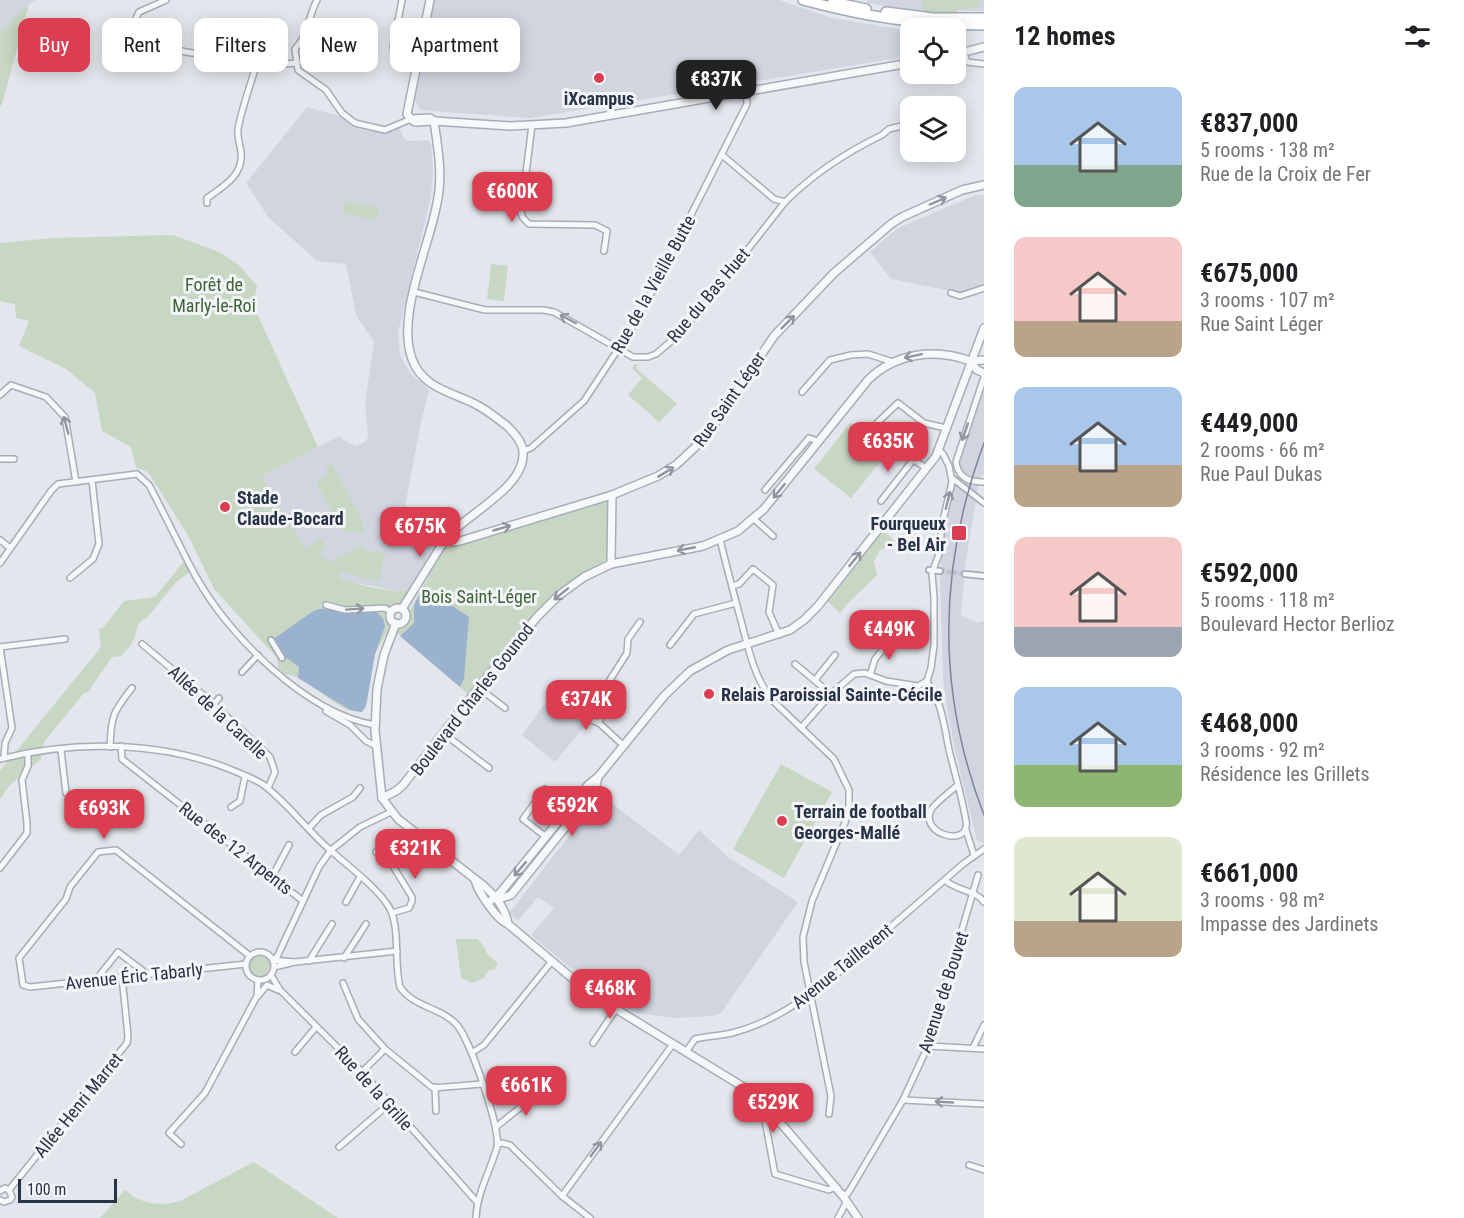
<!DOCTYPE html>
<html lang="en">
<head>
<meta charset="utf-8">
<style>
  :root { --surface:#fff; --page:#f6f6f6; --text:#202124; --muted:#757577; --accent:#db3e50 }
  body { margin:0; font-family:"Roboto Condensed",sans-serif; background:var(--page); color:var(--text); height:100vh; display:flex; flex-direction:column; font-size:22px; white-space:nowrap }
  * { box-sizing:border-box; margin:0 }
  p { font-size:20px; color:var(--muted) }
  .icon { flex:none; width:33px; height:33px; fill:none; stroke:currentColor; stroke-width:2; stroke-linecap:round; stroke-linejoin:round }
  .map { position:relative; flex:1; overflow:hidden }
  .drawer { display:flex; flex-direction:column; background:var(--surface); width:480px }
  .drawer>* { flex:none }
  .banner { position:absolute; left:18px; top:18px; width:570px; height:54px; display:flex; gap:12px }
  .fabs { position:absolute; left:900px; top:18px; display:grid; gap:12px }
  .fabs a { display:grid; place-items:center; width:66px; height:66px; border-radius:12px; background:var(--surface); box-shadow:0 3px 15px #0003; font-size:30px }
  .scale { position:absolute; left:18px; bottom:15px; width:99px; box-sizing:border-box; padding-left:6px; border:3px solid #293347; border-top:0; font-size:16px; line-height:21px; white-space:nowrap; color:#293347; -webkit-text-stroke:4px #f3f5f9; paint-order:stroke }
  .price { position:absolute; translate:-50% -51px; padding:0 14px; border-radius:12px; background:var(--accent); color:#fff; font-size:20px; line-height:39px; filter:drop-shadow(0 2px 3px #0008) }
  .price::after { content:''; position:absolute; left:50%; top:36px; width:18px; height:14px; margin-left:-9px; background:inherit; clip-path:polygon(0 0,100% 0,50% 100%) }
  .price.selected { background:#222; color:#fff }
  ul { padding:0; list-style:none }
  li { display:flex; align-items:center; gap:18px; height:150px; padding:0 30px }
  li span { display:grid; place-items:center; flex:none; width:168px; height:120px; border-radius:12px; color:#555 }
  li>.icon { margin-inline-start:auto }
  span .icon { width:72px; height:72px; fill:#fffc; stroke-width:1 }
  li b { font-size:26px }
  h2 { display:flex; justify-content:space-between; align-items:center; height:72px; padding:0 30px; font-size:26px }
  .tag { padding:0 21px; border-radius:12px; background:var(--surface); box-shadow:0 3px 15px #0003; font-size:21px; line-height:54px }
  .tag.selected { background:var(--accent); color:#fff }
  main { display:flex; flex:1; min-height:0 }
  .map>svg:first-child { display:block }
  .built { fill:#d1d5df }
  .green { fill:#c8d7c3 }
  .water { fill:#9bb2cf }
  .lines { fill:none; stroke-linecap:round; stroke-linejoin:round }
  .pedestrian-tunnel { stroke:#bec2cb; stroke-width:4.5; stroke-dasharray:4.5 2; stroke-linecap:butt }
  .pedestrian-casing { stroke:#a7adb7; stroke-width:8 }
  .minor-casing { stroke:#a7adb7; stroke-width:8 }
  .tertiary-casing { stroke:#a7adb7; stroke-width:10 }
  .primary-casing { stroke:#a1aab9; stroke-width:12 }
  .pedestrian { stroke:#f6f8fa; stroke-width:4.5 }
  .minor { stroke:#f6f8fa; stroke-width:5 }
  .tertiary { stroke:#f6f8fa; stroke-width:7 }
  .primary { stroke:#fff; stroke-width:9 }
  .tram { stroke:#7b8598; stroke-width:1.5 }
  .oneway { stroke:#9096a0 }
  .poi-dot { fill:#db3e50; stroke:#f3f5f9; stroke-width:2 }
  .labels { text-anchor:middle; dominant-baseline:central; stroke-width:6; stroke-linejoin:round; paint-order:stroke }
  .poi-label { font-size:18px; font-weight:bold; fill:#293347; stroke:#f3f5f9; text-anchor:start }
  .park-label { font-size:18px; fill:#3c6435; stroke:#f3f5f9 }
  .street-label { font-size:18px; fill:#293347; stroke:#f3f5f9 }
</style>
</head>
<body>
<main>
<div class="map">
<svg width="984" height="1218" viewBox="0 0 984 1218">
  <rect width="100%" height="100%" fill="#e3e6ec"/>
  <g class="built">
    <path d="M0,0H36L29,4L0,32Z"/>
    <path d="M435,0H779L832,18L910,31V56L530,118L420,110L415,100Z"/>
    <path d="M867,0H984V11L909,10L867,3Z"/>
    <path d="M307,107L339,116L353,127L371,131L383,132L399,127L404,138L408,141L428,140L431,144L433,169L431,197L398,332L400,355L410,373L429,390L421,422L400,533L432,546L429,560L410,589L402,592L352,582L326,573L308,554L262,476L339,436L348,443L356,446L366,441L368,436L365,403L374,342L356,315L346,264L317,261L268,217L246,183Z"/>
    <path d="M976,195H984V284L961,293L891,279L870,252L898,228Z"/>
    <path d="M984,388V474L980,477L965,566L961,615L977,623L984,621V845L983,842L977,841L955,750L948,714L943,680L940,576L945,524L961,459Z"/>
    <path d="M551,695L587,723L555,762L522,735Z"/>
    <path d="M601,795L679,855L699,830L728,857L798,902L721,1013L712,1016L673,1018L637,1013L602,994L531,935L554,908L538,897L518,921L509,913Z"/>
  </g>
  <g class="green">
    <path d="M922,0H979L980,8L957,9V15L923,14Z"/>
    <path d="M29,4L2,104L0,107V32Z"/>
    <path d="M345,201L379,208L376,220L342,213Z"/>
    <path d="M173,235L219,252L239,265L257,286L253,305L318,447L262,476L305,548L321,539L325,546L321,551V556L329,562L362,546L364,550L385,553L379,582L340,571L338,577C355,584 393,595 410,589L375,654L367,702L362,712C334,713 311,676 285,674L278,668L277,658L214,589L189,537L148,472L136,468L131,447L102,431L95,393L66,369L19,346L29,321L16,318L15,304L0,301V243L53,238Z"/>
    <path d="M491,264L508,266L504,301L487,299Z"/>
    <path d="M635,364L638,365L636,368L677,404L659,422L628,395L642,378L632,368Z"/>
    <path d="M850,423L888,452L851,498L814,469Z"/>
    <path d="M332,464L360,516L365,533L342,531L316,482L329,475L325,467Z"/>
    <path d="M609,499L607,560L581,574L562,588L515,635L468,694L397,633L447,544H463Z"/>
    <path d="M883,531L907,551L892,545L880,550L874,561L877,575L847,604L840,613L827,601Z"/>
    <path d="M185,560L190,572L176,582L147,618C133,625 139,631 133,641C131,646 125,651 121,656L112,657L88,692L84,693L44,742L41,759L10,785L0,799V771L101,647L99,629L103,628L124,601L155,597Z"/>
    <path d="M781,764L832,792L784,878L733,849Z"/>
    <path d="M456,939H478L485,948L487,954L498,963L494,970H489L484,978L473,983L461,978Z"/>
    <circle cx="259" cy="965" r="11"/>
    <path d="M254,1162L338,1218H100L125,1190C141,1204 159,1207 180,1201Z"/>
  </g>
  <g class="water">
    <path d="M423,587L469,617L464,679L460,687L400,636L414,623V605Z"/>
    <path d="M319,609H329L343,613L375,611L383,618L385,626L375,654L366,706L362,712L350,710L298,678L299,667L284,656L272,640L312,612Z"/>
  </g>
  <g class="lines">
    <path class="pedestrian-tunnel" d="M940,571L965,574"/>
    <defs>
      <g id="pedestrian">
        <path d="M952,478L984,503"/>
        <path d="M929,570L940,571"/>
        <path d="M965,574L984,576"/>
        <path d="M271,640L282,658"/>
        <path d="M242,672L258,655"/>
        <path d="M214,704L219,698"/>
      </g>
      <g id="minor">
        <path d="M166,0L139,12L130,31L146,43L186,52L272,65L297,63"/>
        <path d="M317,0C308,17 308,36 295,49L298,70L326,90L342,113L355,123L385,130L411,119"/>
        <path d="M393,47L402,0"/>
        <path d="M964,53L967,62L984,64"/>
        <path d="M532,125L521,213L523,218L529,224L595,225L607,231L604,251"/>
        <path d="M722,155L774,199L785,202C814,173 845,153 882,135L889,129L906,125"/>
        <path d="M207,203V198C223,187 244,175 241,152C240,144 237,138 238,129C242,107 251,84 257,62"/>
        <path d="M414,292L485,310H543L554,312L633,357H648L656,354L676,337L700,310L785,202"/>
        <path d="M951,293L960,296L984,288"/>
        <path d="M984,377L956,462C958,478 969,482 984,482"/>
        <path d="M802,392L830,360L851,355L868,354L893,362"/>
        <path d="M0,395L11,385L46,397L65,417L76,482"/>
        <path d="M523,451L531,448L584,401L632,328L656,284L747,104L746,93"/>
        <path d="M0,459H14"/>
        <path d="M926,468C914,460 877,437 877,423L898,403L924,423L946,428"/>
        <path d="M765,490L809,438L818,441"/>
        <path d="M881,501L913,460"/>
        <path d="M754,519L773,536"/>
        <path d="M720,539C726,565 733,591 740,617C748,646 753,676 772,700L834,759L849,790V805L846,820L812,901L803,937L804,962L831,1096L829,1114"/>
        <path d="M0,540L10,548"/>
        <path d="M0,563L51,491L58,484L137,474L149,485C165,515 179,545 195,575C228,635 305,713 375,725"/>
        <path d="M70,578L93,559L99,544L92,480"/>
        <path d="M732,586L739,584L753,569L773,585L769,612L779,635"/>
        <path d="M326,605L345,610L385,608L391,612"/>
        <path d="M875,625L891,640"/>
        <path d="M142,644L208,699L270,757L275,772L268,788"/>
        <path d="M670,645L694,614L736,603"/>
        <path d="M0,647L12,728L5,743L4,758"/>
        <path d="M0,647L65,639"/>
        <path d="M795,664L831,694"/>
        <path d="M870,675L875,659L904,624"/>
        <path d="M815,680L835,655"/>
        <path d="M927,681C930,689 936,697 939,705C944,719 946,735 949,750C955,774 962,797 966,821C971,848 919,835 931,810C935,803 951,791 958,785"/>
        <path d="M927,681L931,668L934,645V598L932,573L939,554L942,525L952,482L949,466L943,454L938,449"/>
        <path d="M479,688L505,708"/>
        <path d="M563,700L588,719L599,723L623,745"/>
        <path d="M326,711L350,725L366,741L376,746"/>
        <path d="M599,723L603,710L608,683L627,653L628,639L640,622"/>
        <path d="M801,728L831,694L854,674L865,673L886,681L918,686L927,681"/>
        <path d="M443,733L489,768"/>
        <path d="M121,746L122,759L303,901"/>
        <path d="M110,747C111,716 113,712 132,688"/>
        <path d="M61,750L66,793"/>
        <path d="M0,759C75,740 161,741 232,770C243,775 256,779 265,786C289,805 307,830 330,850C346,864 383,892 391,911C400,933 394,964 400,987C414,1008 441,1007 457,1025C470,1040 501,1129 497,1147C490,1172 477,1192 476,1218"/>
        <path d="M545,789L523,819L546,837"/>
        <path d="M231,807L240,801L245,776"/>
        <path d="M309,828L321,815L353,797L360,788"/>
        <path d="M966,830L974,855"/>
        <path d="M376,852L383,850L412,897V901L409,908L392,913"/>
        <path d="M0,868L27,833V823L22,780L28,766V754"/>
        <path d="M272,877L289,845"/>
        <path d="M945,880C956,891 976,890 984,902"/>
        <path d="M346,902L360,877"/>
        <circle cx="260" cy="966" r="14"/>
        <path d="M344,958L366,924"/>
        <path d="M309,961L332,924"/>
        <path d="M295,962L273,960L277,957L319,867L331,850L360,827L391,812"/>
        <path d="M246,964L30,987L23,985L19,958L66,899L70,887L98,852L116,850L250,956"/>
        <path d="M274,967L295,962L397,951"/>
        <path d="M271,975L280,990L362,1072L477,1202"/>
        <path d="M95,981L118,952L147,974"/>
        <path d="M343,983L358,1019L385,1049L433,1088L482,1084"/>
        <path d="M258,996L267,985L278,990"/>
        <path d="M593,1043L616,1009"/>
        <path d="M928,1046L984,1049"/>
        <path d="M973,1048L984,1025"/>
        <path d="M295,1052L316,1027"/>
        <path d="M473,1052L484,1045L552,961"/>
        <path d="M686,1052L695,1039C707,1036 720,1036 732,1033C768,1024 797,1004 826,983L963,864L984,849"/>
        <path d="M362,1072L385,1049"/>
        <path d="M435,1087L436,1111"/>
        <path d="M903,1100L984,1104"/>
        <path d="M762,1105L775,1174L829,1190L835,1187"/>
        <path d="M496,1127L542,1090"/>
        <path d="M181,1144L169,1133L205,1093L257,996L258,980"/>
        <path d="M498,1144L502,1143L510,1145L562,1196L590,1218"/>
        <path d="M339,1147L389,1104"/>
        <path d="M969,1165L984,1170"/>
        <path d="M9,1190L127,1043L128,1036L122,977"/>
        <path d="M0,1191L5,1188L9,1190"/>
        <path d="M562,1196L673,1044"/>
        <path d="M843,1196L848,1193L857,1178L903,1100L928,1046L978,875"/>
        <path d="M0,1200L4,1202L10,1200L12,1197L9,1190"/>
        <path d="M838,1218L847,1201"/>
      </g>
      <g id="tertiary">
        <path d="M956,54L984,47"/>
        <path d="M411,119L415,122L434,121L510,126L566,123L910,63"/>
        <path d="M411,119L407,114L430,0"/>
        <path d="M411,119L430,118L434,121"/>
        <path d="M970,361L977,370L984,373"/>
        <path d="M970,361L984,360"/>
        <path d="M446,538L453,542L460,541L612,495L658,476L676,465L706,437L774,336L834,273L891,224L902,217L962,190L984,185"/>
        <path d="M611,564L612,495"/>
        <circle cx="398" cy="616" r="8"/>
        <path d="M402,609L446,538C467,514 525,487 523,453C523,442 514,433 507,426C497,418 488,411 477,405C453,392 423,389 412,359C396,315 429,248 437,203C443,176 438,148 434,121"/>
        <path d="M396,623L384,655L377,689L375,731L382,798L398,819L484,886C496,897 505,907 508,924"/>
        <path d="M382,798L396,791L403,785L483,682L537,617L558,596L584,577L611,564L703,546L738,531L764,509L868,380C895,353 935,348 970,361"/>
        <path d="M475,880C478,892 497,920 508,924L573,979L616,1009L745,1088L785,1128L843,1196L858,1218"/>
        <path d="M495,896L502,898L511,895L595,790L598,777"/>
        <path d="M489,902L500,893L588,785L598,777L664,696L690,671L728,650L790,630L804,620L818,606L936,456L984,328"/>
      </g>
      <g id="primary">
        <path d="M803,0C866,17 918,25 984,25"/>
        <path d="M833,2L866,9"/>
        <path d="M886,12L933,18H984"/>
      </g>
    </defs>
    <use href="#pedestrian" class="pedestrian-casing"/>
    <use href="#minor" class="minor-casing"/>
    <use href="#tertiary" class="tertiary-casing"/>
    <use href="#primary" class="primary-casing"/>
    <use href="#pedestrian" class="pedestrian"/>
    <use href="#minor" class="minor"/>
    <use href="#tertiary" class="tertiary"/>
    <use href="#primary" class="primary"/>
    <path class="tram" d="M984,443C938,567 936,691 984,815"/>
  </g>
  <defs><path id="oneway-shaft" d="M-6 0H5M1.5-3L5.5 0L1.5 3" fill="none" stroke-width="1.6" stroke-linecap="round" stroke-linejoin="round" transform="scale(1.5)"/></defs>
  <g class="oneway">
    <use href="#oneway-shaft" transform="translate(938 201) rotate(-23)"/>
    <use href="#oneway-shaft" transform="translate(568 319) rotate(-152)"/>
    <use href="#oneway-shaft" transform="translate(788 322) rotate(-45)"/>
    <use href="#oneway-shaft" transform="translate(913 356) rotate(168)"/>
    <use href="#oneway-shaft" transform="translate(66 425) rotate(-105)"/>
    <use href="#oneway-shaft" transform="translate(965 432) rotate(109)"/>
    <use href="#oneway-shaft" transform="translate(666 472) rotate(-31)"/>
    <use href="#oneway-shaft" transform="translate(779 491) rotate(129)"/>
    <use href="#oneway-shaft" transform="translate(948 500) rotate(-76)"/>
    <use href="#oneway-shaft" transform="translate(502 528) rotate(-16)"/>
    <use href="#oneway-shaft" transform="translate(686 549) rotate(169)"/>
    <use href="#oneway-shaft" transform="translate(855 559) rotate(-51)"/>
    <use href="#oneway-shaft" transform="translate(561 594) rotate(141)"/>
    <use href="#oneway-shaft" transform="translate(355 609) rotate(-4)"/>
    <use href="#oneway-shaft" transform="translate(520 869) rotate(130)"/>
    <use href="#oneway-shaft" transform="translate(944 1102) rotate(-177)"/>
    <use href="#oneway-shaft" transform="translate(596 1149) rotate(-54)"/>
  </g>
  <g class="poi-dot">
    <circle cx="599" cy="78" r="6"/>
    <circle cx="225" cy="507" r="6"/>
    <rect x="951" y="525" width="16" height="16" rx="3"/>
    <circle cx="709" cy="694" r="6"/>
    <circle cx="782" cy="821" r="6"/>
  </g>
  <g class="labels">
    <g class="poi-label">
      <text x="599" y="98" text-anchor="middle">iXcampus</text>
      <text x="237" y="497">Stade<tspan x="237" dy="21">Claude-Bocard</tspan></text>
      <text x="946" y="523" text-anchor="end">Fourqueux<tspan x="946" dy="21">- Bel Air</tspan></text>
      <text x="721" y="694">Relais Paroissial Sainte-Cécile</text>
      <text x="794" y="811">Terrain de football<tspan x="794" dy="21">Georges-Mallé</tspan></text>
    </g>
    <g class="park-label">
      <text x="214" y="284">Forêt de<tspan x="214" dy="21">Marly-le-Roi</tspan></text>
      <text x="479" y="596">Bois Saint-Léger</text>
    </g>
    <g class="street-label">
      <text transform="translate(653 284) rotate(-61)">Rue de la Vieille Butte</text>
      <text transform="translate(708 295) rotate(-50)">Rue du Bas Huet</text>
      <text transform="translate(729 399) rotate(-55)">Rue Saint Léger</text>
      <text transform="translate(472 699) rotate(-52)">Boulevard Charles Gounod</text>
      <text transform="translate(218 712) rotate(43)">Allée de la Carelle</text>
      <text transform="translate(236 848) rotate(38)">Rue des 12 Arpents</text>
      <text transform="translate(842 966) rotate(-39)">Avenue Taillevent</text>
      <text transform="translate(134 976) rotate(-6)">Avenue Éric Tabarly</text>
      <text transform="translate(943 992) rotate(-72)">Avenue de Bouvet</text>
      <text transform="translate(374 1088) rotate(48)">Rue de la Grille</text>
      <text transform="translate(78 1105) rotate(-51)">Allée Henri Marret</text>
    </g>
  </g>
</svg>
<div class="fabs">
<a><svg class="icon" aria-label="locate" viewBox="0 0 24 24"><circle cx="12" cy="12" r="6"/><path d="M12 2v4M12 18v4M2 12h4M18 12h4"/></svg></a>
<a><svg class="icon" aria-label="layers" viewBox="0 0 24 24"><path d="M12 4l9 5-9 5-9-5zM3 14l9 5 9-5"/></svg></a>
</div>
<div class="scale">100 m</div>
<b class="price selected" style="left:716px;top:111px">€837K</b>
<b class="price" style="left:512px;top:223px">€600K</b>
<b class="price" style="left:888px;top:473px">€635K</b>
<b class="price" style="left:420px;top:558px">€675K</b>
<b class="price" style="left:889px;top:661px">€449K</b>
<b class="price" style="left:586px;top:731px">€374K</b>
<b class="price" style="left:572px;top:837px">€592K</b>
<b class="price" style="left:104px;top:840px">€693K</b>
<b class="price" style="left:415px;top:880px">€321K</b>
<b class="price" style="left:610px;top:1020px">€468K</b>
<b class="price" style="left:526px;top:1117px">€661K</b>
<b class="price" style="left:773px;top:1134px">€529K</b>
<div class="banner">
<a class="tag selected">Buy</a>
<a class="tag">Rent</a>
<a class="tag">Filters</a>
<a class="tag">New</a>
<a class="tag">Apartment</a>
</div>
</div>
<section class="drawer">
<h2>12 homes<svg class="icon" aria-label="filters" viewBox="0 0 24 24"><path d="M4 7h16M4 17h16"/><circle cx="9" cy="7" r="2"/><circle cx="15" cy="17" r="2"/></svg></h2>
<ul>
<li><span style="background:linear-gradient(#a9c7e8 65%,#7fa58c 0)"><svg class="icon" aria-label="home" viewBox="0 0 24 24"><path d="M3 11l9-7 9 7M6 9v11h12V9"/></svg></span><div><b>€837,000</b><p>5 rooms · 138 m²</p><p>Rue de la Croix de Fer</p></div></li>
<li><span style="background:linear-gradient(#f6c9c9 70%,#b9a48a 0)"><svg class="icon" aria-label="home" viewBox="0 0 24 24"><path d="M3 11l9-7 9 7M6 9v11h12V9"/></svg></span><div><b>€675,000</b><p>3 rooms · 107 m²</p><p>Rue Saint Léger</p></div></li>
<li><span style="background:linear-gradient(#a9c7e8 65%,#b9a48a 0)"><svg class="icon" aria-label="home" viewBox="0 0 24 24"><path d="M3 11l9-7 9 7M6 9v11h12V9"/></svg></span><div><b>€449,000</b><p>2 rooms · 66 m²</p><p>Rue Paul Dukas</p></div></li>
<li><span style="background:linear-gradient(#f6c9c9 75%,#9aa5b1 0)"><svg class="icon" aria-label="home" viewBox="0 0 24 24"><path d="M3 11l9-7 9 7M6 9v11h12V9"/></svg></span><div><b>€592,000</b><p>5 rooms · 118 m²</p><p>Boulevard Hector Berlioz</p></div></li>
<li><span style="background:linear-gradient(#a9c7e8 65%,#8fb573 0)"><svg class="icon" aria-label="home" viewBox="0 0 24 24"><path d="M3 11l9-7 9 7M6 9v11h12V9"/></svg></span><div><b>€468,000</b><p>3 rooms · 92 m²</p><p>Résidence les Grillets</p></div></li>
<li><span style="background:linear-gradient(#dfe7d0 70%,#b9a48a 0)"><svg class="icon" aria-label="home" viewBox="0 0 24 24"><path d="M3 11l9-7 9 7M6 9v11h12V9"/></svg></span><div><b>€661,000</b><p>3 rooms · 98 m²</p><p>Impasse des Jardinets</p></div></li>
</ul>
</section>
</main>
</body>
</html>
